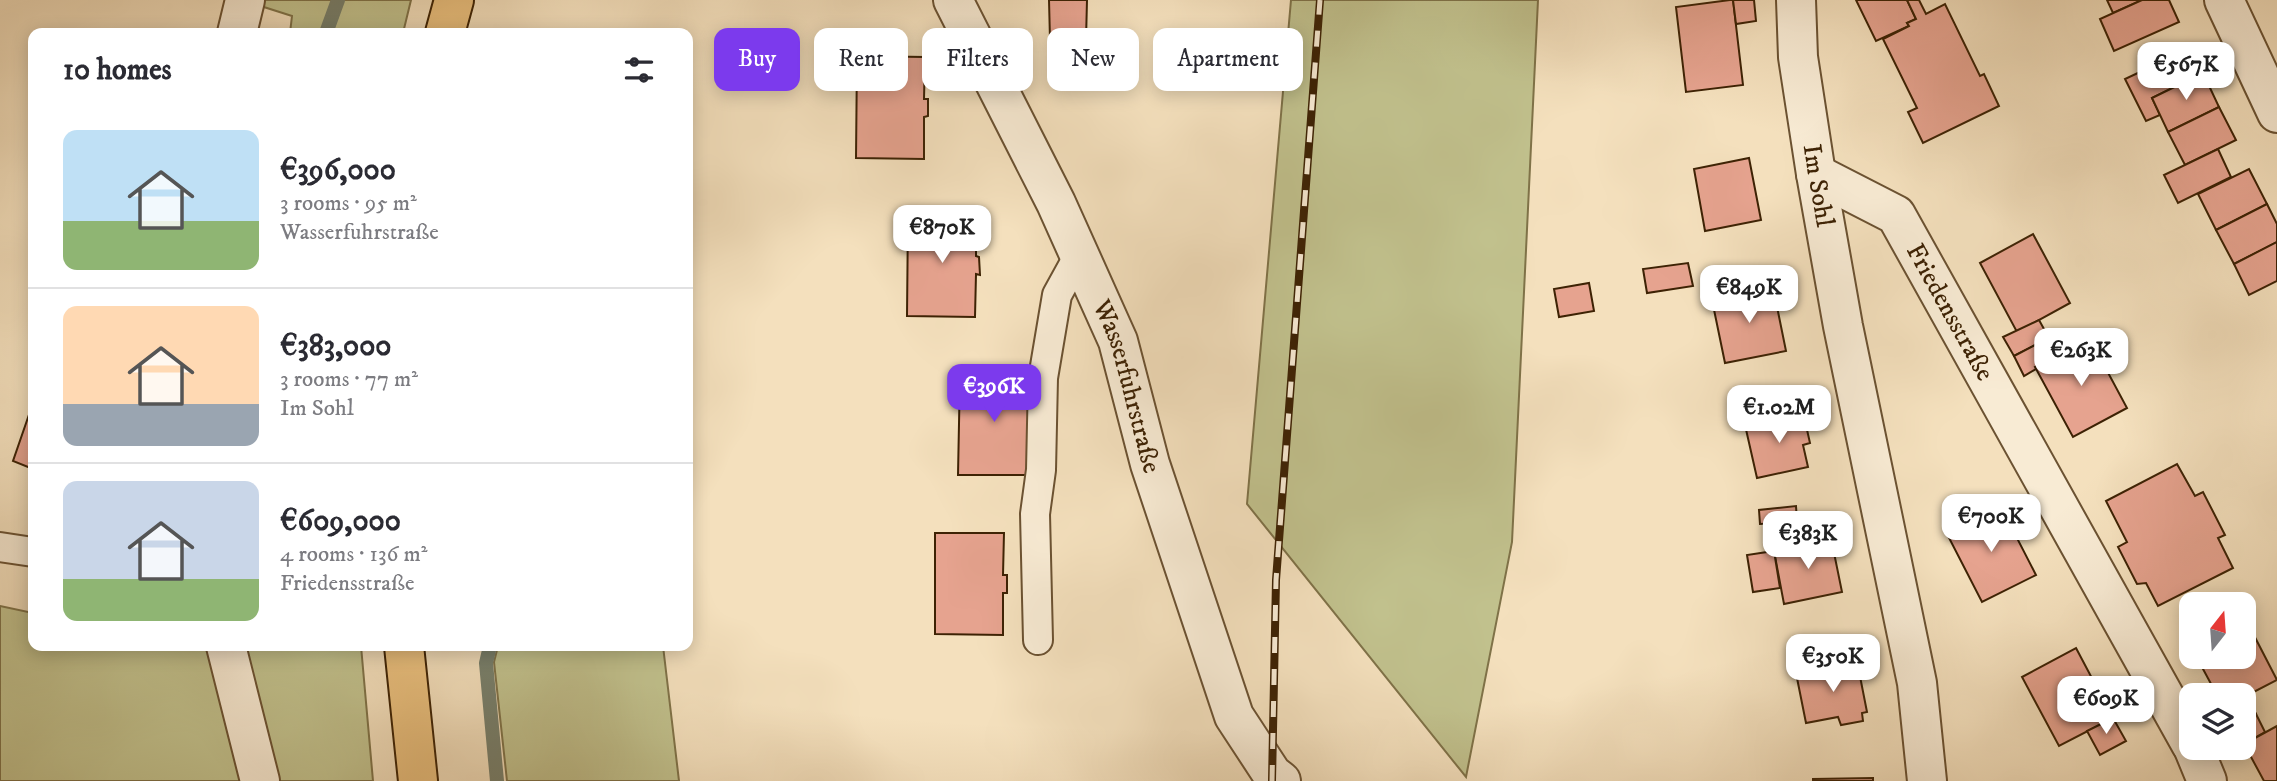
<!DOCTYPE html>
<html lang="en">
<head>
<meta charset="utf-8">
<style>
  :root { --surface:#fff; --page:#f7f7f7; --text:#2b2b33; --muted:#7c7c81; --line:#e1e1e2; --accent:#7c3aed }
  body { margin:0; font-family:"IM FELL DW Pica",serif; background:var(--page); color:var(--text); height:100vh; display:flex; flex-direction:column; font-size:26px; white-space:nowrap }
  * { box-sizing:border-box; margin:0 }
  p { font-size:23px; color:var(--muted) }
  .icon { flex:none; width:38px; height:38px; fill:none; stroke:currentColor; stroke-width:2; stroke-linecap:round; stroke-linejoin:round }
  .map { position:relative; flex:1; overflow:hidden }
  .drawer { position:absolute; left:28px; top:28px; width:665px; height:623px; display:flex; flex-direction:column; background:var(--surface); border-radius:14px; box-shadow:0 4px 18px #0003 }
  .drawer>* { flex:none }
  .guide { position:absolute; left:714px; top:28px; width:665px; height:63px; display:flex; gap:14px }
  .needle { width:46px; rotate:17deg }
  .fabs { position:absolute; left:2179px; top:592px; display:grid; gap:14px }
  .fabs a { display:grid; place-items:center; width:77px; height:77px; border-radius:14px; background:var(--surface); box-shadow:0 4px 18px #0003; font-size:35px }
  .price { position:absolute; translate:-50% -60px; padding:0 16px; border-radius:14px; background:#fff; color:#222; font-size:23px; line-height:46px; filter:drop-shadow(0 2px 4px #0008) }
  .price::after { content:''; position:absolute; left:50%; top:42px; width:21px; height:16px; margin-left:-10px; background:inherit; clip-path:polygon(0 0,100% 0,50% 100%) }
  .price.active { background:var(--accent); color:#fff }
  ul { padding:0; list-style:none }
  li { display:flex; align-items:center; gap:21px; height:175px; padding:0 35px }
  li+li { border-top:2px solid var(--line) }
  li span { display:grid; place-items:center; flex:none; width:196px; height:140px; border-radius:14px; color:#555 }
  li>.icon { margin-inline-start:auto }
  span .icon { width:84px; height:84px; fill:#fffc; stroke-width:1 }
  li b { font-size:30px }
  h2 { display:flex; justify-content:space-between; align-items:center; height:84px; padding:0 35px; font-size:30px }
  .pill { padding:0 24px; border-radius:14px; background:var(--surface); box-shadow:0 4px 18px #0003; font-size:24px; line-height:63px }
  .pill.active { background:var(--accent); color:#fff }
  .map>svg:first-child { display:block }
  .green { fill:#c1c18d; stroke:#7f7248; stroke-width:2 }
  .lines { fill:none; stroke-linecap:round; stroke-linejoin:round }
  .stream { stroke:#767f6c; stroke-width:14 }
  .building { fill:#e6a38f; stroke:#3d2204; stroke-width:2 }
  .lane-casing { stroke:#6b5232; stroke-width:32 }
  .street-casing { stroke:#6b5232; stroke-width:42 }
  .primary-casing { stroke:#3d2204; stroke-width:42 }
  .lane { stroke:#f8ebd4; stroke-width:28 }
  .street { stroke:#f8ebd4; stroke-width:38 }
  .primary { stroke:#eac07e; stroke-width:38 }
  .rail-casing { stroke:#3d2204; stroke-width:8 }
  .rail { stroke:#f8ebd4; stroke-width:5; stroke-dasharray:16; stroke-linecap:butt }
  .labels { text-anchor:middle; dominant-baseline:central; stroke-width:5; stroke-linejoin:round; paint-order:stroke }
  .street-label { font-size:26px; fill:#3d2204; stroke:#f8ebd4 }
</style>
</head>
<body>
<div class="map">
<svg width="2277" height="781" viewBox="0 0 2277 781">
  <rect width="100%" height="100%" fill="#f4e0bd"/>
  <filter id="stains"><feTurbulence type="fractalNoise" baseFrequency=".00286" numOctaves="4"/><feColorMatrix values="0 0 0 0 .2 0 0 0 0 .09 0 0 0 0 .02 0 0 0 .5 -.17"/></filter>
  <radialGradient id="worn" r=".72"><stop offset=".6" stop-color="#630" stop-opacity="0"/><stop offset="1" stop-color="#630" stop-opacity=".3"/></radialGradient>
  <g class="green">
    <path d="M242,0H411L403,33H290L292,16Z"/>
    <path d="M1291,0H1538L1512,542L1466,777L1247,504Z"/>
    <path d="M0,606L33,613V646H361L373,781H0Z"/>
    <path d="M498,646H663L679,781H507L494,662Z"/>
  </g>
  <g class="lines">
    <g class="stream">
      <path d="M326,33L338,0"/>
      <path d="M490,646L486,663L497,781"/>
    </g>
  </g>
  <g class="building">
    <path d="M1049,0H1087L1086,40L1050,39Z"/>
    <path d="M1730,0H1733L1743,85L1686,92L1676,7Z"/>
    <path d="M1730,0H1754L1756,21L1736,24L1733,0Z"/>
    <path d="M1856,0H1907L1916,19L1907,23L1909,26L1876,41Z"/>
    <path d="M1907,0H1919L1926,14L1945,4L1980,76L1984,74L1999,106L1923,143L1908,112L1917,108L1883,39L1909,26L1907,23L1916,19Z"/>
    <path d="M2107,0H2142L2113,13Z"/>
    <path d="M2142,0H2169L2179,22L2114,51L2100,19Z"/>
    <path d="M2193,47L2205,72L2152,98L2160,115L2146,121L2125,79Z"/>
    <path d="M857,56L925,57L924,99H928V116L924,117V159L856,158Z"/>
    <path d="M2203,73L2219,107L2168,132L2152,98Z"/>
    <path d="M2219,107L2236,140L2185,165L2168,132Z"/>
    <path d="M2218,149L2231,177L2178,203L2164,175Z"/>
    <path d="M1749,158L1761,220L1705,231L1694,169Z"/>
    <path d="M2249,169L2267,204L2216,230L2198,194Z"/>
    <path d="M2267,204L2277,224V242L2234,264L2216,230Z"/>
    <path d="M908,214H976V256L979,257L980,275L976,274L975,317L907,316Z"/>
    <path d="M2033,234L2070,303L2017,332L1980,263Z"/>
    <path d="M2277,242V281L2249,295L2234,264Z"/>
    <path d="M1688,263L1693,286L1647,293L1643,269Z"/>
    <path d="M1589,283L1594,311L1559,317L1554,289Z"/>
    <path d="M1773,287L1786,351L1725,363L1712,300Z"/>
    <path d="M2039,320L2049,338L2014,356L2003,337Z"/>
    <path d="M2049,338L2058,356L2024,376L2014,356Z"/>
    <path d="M2090,339L2127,408L2073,437L2035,367Z"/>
    <path d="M960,373H1028V415H1031L1027,475H958Z"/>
    <path d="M33,403V469L13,461Z"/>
    <path d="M1803,412L1810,443L1803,445L1808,467L1757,478L1745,425Z"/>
    <path d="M2177,464L2195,496L2203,492L2225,535L2218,538L2233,568L2158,606L2146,583L2137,584L2118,547L2127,542L2106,501Z"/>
    <path d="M2000,505L2036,575L1982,602L1946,532Z"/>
    <path d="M1796,506L1797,522L1760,524L1759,510Z"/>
    <path d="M935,533H1004L1003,575H1007V593H1003V635L935,634Z"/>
    <path d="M1831,538L1842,592L1784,604L1774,551Z"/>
    <path d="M1774,551L1780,588L1753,592L1747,555Z"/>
    <path d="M2244,616L2277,680L2244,697V695H2217L2196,656H2244Z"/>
    <path d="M2076,648L2113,718L2059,746L2022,677Z"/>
    <path d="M1857,661L1867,712L1862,713L1863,721L1841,725L1838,717L1806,723L1796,673Z"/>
    <path d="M2246,696L2256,714L2244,721V697Z"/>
    <path d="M2256,714L2265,732L2244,744V721Z"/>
    <path d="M2113,718L2126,741L2100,755L2087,731Z"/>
    <path d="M2277,726V781H2264L2244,744Z"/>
    <path d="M1873,778V781H1813V779Z"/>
  </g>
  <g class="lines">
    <defs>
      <g id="lane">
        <path d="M0,547L33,552"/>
        <path d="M1038,640L1035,514L1041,470L1043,378L1057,295L1079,255"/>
      </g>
      <g id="street">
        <path id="s1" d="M953,0L1056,203L1118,341L1150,464L1234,716L1272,774L1281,781"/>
        <path id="s2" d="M1796,0L1798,57L1816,174L1843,326L1917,683L1927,781"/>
        <path d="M2224,0L2277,113"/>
        <path d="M237,33L245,0"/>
        <path id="s3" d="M1816,174L1896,215L2191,744"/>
        <path d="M226,646L260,781"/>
        <path d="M2193,747L2207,781"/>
      </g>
      <g id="primary">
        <path d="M445,33L454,0"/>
        <path d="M404,646L418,781"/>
      </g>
    </defs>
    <use href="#lane" class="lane-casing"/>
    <use href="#street" class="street-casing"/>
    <use href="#primary" class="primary-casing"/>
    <use href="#lane" class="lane"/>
    <use href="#street" class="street"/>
    <use href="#primary" class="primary"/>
    <defs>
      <path id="rail" d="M1272,781L1276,580L1320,0"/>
    </defs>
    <use href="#rail" class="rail-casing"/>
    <use href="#rail" class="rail"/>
  </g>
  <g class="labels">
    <g class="street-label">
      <text stroke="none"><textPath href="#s2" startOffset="187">Im Sohl</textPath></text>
      <text stroke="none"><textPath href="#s3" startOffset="201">Friedensstraße</textPath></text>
      <text stroke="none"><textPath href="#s1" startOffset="425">Wasserfuhrstraße</textPath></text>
    </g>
  </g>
  <rect width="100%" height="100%" filter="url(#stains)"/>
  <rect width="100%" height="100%" fill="url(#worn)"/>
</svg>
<div class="fabs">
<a><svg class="needle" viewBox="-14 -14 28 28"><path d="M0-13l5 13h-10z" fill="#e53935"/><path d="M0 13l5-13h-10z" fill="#7c7c81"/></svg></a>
<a><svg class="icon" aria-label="layers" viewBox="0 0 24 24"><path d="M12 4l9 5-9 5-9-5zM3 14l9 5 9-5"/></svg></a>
</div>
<b class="price" style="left:2186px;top:102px">€567K</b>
<b class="price" style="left:942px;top:265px">€870K</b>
<b class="price" style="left:1749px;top:325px">€849K</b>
<b class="price" style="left:2081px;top:388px">€263K</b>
<b class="price active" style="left:994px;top:424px">€396K</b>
<b class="price" style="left:1779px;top:445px">€1.02M</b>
<b class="price" style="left:1991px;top:554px">€700K</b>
<b class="price" style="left:1808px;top:571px">€383K</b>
<b class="price" style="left:1833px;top:694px">€350K</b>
<b class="price" style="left:2106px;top:736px">€609K</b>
<div class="guide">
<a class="pill active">Buy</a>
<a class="pill">Rent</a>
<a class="pill">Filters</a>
<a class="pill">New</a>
<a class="pill">Apartment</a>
</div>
<section class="drawer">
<h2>10 homes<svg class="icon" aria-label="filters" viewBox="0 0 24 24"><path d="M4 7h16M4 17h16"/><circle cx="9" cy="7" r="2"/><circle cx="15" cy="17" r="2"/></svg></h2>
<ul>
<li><span style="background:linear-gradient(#bfe0f5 65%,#8fb573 0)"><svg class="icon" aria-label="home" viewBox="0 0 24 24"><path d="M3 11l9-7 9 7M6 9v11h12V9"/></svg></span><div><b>€396,000</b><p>3 rooms · 95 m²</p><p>Wasserfuhrstraße</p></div></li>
<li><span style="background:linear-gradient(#ffd9b3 70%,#9aa5b1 0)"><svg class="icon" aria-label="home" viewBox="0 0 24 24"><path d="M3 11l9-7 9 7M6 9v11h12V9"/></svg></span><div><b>€383,000</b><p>3 rooms · 77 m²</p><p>Im Sohl</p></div></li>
<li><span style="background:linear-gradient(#c9d6e8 70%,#8fb573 0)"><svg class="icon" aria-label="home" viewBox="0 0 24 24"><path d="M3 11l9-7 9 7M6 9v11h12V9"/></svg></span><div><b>€609,000</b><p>4 rooms · 136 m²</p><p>Friedensstraße</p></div></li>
</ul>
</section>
</div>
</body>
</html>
